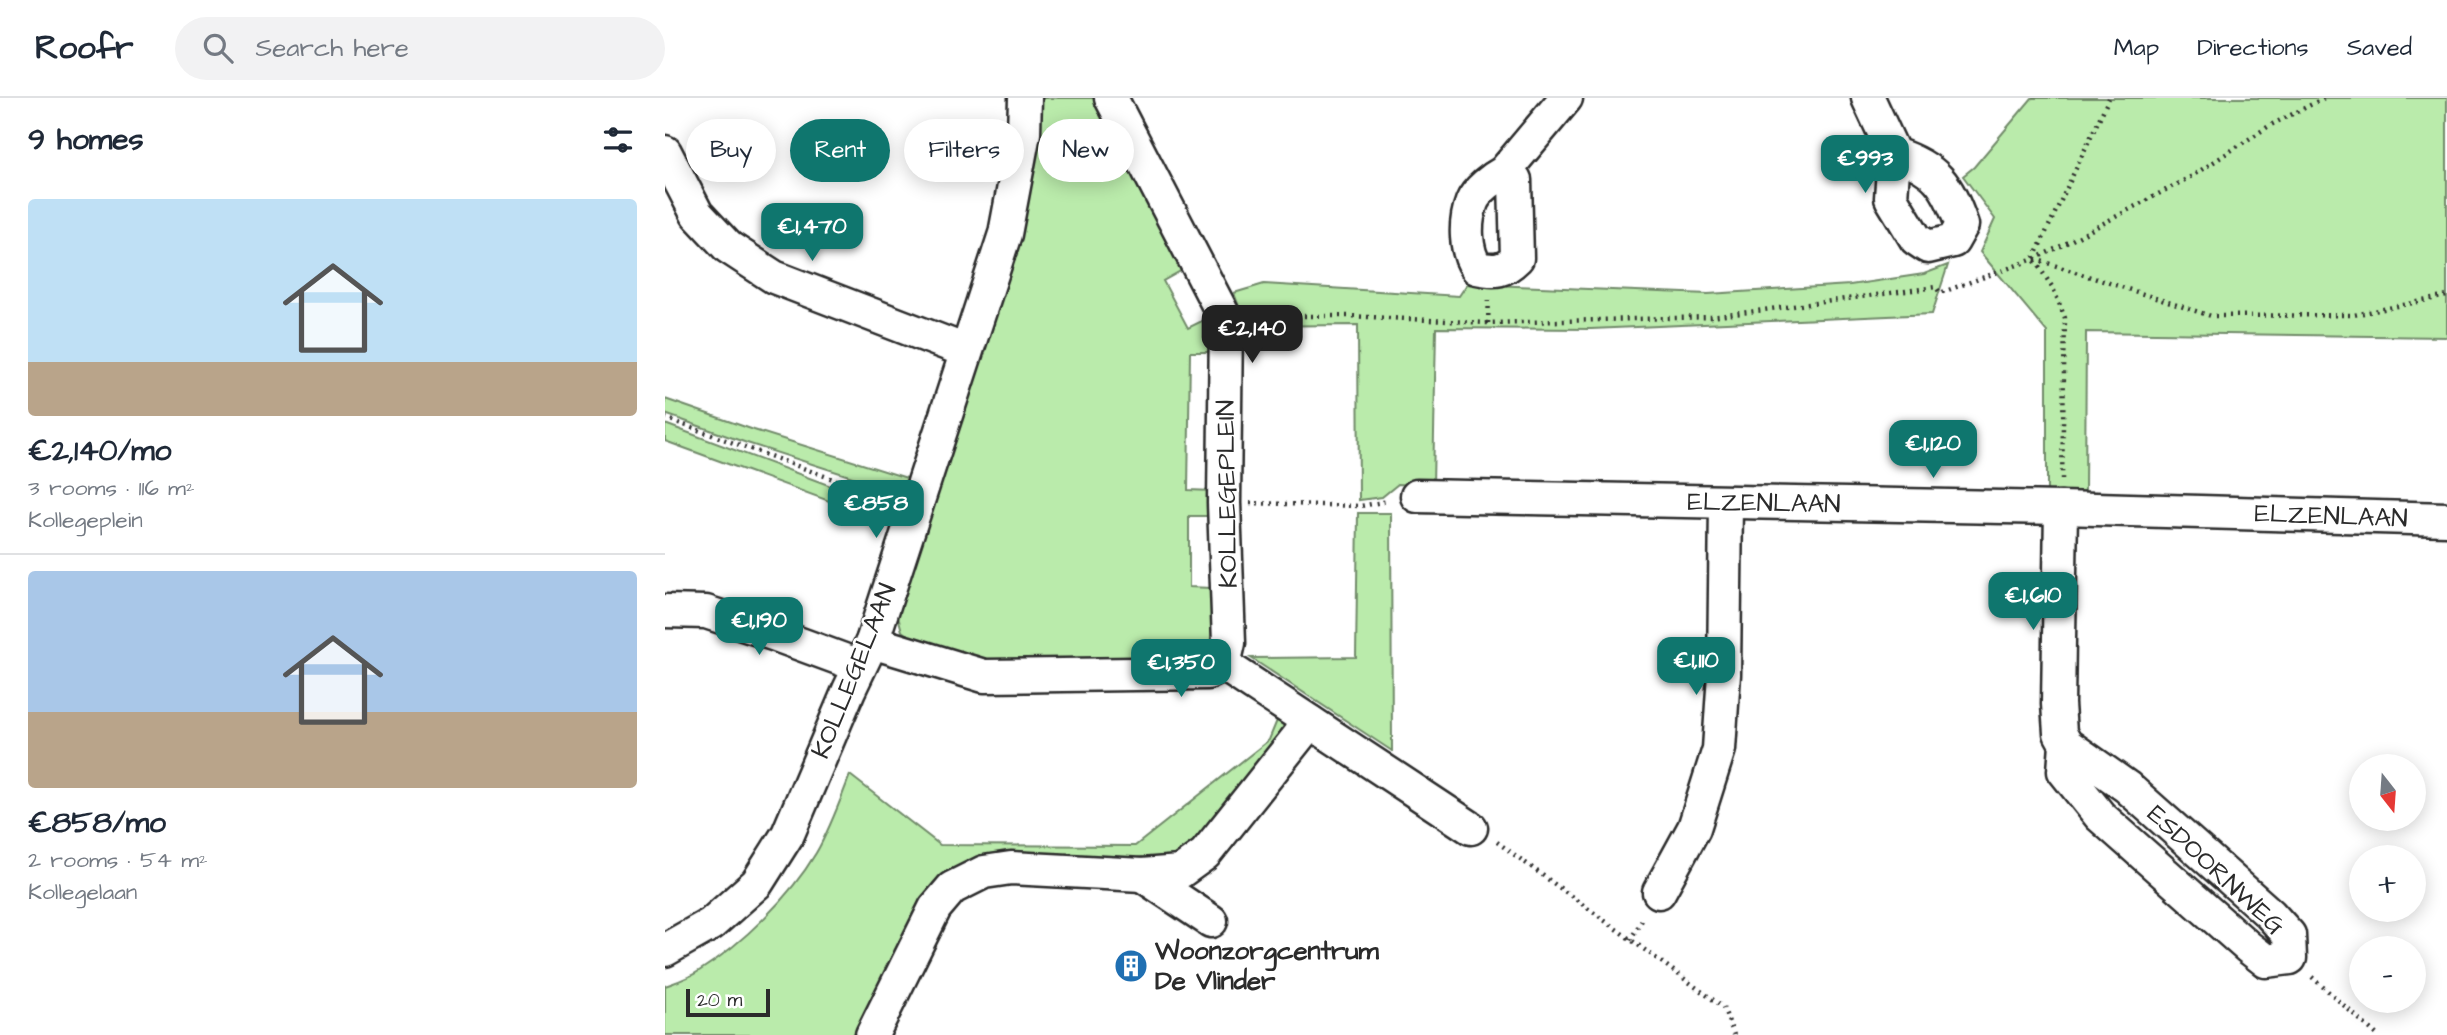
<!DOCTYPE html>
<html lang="en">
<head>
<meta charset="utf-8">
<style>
  :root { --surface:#fff; --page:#f2f2f3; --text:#1f2937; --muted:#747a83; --line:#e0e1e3; --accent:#0f766e }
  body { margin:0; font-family:"Architects Daughter",sans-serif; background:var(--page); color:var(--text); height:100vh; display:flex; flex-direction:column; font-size:26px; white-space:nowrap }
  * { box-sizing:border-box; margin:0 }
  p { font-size:23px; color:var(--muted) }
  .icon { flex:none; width:38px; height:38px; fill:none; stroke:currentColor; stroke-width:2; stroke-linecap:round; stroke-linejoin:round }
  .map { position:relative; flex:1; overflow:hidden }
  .sheet { display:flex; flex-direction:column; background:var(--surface); width:665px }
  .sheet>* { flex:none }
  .top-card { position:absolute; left:21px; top:21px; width:665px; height:63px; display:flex; gap:14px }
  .needle { width:46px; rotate:163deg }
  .fabs { position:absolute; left:1684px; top:656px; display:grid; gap:14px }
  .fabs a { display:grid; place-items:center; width:77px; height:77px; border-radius:50%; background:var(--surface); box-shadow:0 4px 18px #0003; font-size:35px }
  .scale { position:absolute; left:21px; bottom:18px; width:84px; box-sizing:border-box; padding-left:7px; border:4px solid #2b2b2b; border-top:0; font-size:19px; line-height:24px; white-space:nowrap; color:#2b2b2b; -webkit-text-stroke:5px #fff; paint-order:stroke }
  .price { position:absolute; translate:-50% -60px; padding:0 16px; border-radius:14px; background:var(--accent); color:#fff; font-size:23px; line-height:46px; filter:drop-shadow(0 2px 4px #0008) }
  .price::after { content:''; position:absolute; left:50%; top:42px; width:21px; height:16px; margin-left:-10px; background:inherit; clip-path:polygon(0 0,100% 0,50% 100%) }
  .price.selected { background:#222; color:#fff }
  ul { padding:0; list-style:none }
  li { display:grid; align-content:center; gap:14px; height:371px; padding:0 28px }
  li+li { border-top:2px solid var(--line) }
  li span { display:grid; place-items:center; height:217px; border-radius:7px; color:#555 }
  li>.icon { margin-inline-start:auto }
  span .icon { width:126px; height:126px; fill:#fffc; stroke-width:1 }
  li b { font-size:30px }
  h2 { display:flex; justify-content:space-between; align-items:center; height:84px; padding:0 28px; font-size:30px }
  .chip { padding:0 24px; border-radius:32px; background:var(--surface); box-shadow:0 4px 18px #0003; font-size:24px; line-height:63px }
  .chip.selected { background:var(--accent); color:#fff }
  header { display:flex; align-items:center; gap:42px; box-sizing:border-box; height:98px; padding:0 35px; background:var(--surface); border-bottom:2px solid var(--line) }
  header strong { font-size:33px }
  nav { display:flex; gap:38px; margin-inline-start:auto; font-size:24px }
  .search { width:490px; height:63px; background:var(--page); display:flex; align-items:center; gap:18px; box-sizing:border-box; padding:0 24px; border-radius:38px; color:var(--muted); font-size:26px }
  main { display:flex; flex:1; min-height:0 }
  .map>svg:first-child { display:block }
  .green { fill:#baebab; stroke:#728b6b; stroke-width:2 }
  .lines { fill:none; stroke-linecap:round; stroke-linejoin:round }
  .minor-casing { stroke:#2b2b2b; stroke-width:37 }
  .path { stroke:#2b2b2b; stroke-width:4.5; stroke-dasharray:2 5; stroke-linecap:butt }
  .minor { stroke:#fff; stroke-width:32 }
  .labels { text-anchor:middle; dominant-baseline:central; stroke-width:5; stroke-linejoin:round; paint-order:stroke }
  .street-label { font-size:26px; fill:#2b2b2b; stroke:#fff }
  .poi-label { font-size:26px; font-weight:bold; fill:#2b2b2b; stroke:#fff; text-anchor:start }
</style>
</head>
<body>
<header>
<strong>Roofr</strong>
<div class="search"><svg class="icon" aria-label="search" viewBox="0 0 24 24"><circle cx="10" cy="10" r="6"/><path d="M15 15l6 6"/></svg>Search here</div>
<nav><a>Map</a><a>Directions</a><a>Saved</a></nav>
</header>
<main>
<section class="sheet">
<h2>9 homes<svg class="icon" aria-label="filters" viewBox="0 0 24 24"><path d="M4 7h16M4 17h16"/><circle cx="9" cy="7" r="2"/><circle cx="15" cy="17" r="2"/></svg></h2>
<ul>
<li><span style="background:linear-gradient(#bfe0f5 75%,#b9a48a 0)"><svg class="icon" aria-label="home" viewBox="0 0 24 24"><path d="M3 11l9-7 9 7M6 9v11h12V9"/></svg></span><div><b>€2,140/mo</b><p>3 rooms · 116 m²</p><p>Kollegeplein</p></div></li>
<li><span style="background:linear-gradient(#a9c7e8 65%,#b9a48a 0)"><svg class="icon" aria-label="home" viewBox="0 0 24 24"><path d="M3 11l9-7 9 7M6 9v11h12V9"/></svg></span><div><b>€858/mo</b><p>2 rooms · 54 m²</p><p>Kollegelaan</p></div></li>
</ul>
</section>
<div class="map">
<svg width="1782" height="937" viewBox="0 0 1782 937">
  <rect width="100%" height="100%" fill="#fff"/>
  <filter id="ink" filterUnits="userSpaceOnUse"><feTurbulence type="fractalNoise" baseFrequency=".0143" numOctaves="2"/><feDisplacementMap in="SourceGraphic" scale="14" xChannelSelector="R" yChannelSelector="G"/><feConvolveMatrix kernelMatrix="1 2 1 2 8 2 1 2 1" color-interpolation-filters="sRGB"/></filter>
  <g filter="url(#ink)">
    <g class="green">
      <path d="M372,0H429L519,171L498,183L523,230L545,219L550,254H525L523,392L548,393L547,418H524V489L546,490C547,518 556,545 529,562L322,565L252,545L237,533L231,511L339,192L354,128Z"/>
      <path d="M1367,0H1782V239L1421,234L1420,395L1382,394V234L1315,154L1330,121L1298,78L1309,69Z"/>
      <path d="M1283,167L1267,216L926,231L771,230L768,388L733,386L717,399L694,402L693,227L581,228L569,195L599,186L794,198L802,186L1043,196L1185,187L1259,176Z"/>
      <path d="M0,301L89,332L242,380L234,394L82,345L0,316Z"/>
      <path d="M0,326L222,409L228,414L227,426L0,343Z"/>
      <path d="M693,415H726L727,653L586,560L691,559Z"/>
      <path d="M613,620L619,627L613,639L527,748L511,757L495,761L331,759L300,768L197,937H0V888C11,884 24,880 34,873C77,846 125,799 151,755C165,731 175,703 185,677L275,747L470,748L604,642Z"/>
    </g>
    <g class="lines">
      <defs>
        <g id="minor">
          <path d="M446,0L561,222L559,405L564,545L559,567"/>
          <path d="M1203,0L1229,56L1226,100L1251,141L1263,149L1288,143L1297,127C1282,86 1272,70 1229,56"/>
          <path d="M0,54L32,116L63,149L109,179L301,253"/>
          <path d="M839,74L850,82L852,160C839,173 831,174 812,170C800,153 799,125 807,104C812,92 828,80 839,74L901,0"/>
          <path d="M752,398L1396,410L1782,421"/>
          <path d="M1396,410L1393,606L1395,635L1401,646L1462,689L1605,816L1624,837L1625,860L1601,863L1583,849L1435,718L1399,673L1401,646"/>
          <path d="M0,513L41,514L108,536L195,568"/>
          <path d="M207,544L319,578L543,575L559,567L806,730"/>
          <path d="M477,777L546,823"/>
          <path d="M994,794L1029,730L1054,651L1059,576L1061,405"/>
          <path d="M0,852L46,826L92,785L123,736L184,592L207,544L340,136L359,35L360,0"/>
          <path d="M207,937L270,810L287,790L319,774L346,770L477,777L515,774L540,756L645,624"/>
        </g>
      </defs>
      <use href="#minor" class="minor-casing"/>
      <g class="path">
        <path d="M1369,160L1444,0"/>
        <path d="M1370,161L1546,218L1689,217L1782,198"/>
        <path d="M1370,163L1388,190L1400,220L1397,381"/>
        <path d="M590,218H684L823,225L1046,219L1271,189L1275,195L1369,161L1394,149L1527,78L1604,28L1659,0"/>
        <path d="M823,225L824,198"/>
        <path d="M0,320L223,401"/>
        <path d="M585,405L696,408L723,403"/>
        <path d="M832,744L1058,909L1069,937"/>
        <path d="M965,842L979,819"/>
        <path d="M1647,879L1712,937"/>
      </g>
      <use href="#minor" class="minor"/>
    </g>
  </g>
  <defs>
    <symbol id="building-disc" viewBox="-11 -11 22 22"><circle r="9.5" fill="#1f6fb2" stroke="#fff"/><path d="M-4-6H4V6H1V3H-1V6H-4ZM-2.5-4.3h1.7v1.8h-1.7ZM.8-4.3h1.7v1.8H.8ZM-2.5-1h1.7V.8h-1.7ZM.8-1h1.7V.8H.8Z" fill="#fff"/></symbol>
  </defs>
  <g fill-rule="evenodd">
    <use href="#building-disc" x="447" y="849" width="38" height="38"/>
  </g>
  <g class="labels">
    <g class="street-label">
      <text transform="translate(562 396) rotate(-91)">KOLLEGEPLEIN</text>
      <text transform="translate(1099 405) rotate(1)">ELZENLAAN</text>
      <text transform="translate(1666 418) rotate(2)">ELZENLAAN</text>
      <text transform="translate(189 573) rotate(-68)">KOLLEGELAAN</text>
      <text transform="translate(1551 772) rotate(43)">ESDOORNWEG</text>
    </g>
    <g class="poi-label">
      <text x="490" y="853">Woonzorgcentrum<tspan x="490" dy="30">De Vlinder</tspan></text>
    </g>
  </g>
</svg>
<div class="fabs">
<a><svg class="needle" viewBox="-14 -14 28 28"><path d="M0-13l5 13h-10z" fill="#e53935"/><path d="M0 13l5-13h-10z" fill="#747a83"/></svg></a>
<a>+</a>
<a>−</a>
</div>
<div class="scale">20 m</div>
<b class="price" style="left:1200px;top:97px">€993</b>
<b class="price" style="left:147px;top:165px">€1,470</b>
<b class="price selected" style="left:587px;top:267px">€2,140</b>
<b class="price" style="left:1268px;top:382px">€1,120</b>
<b class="price" style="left:211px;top:442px">€858</b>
<b class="price" style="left:1368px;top:534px">€1,610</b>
<b class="price" style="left:94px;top:559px">€1,190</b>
<b class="price" style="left:1031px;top:599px">€1,110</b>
<b class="price" style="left:516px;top:601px">€1,350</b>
<div class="top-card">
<a class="chip">Buy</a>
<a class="chip selected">Rent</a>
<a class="chip">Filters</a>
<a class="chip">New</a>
</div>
</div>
</main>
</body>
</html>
